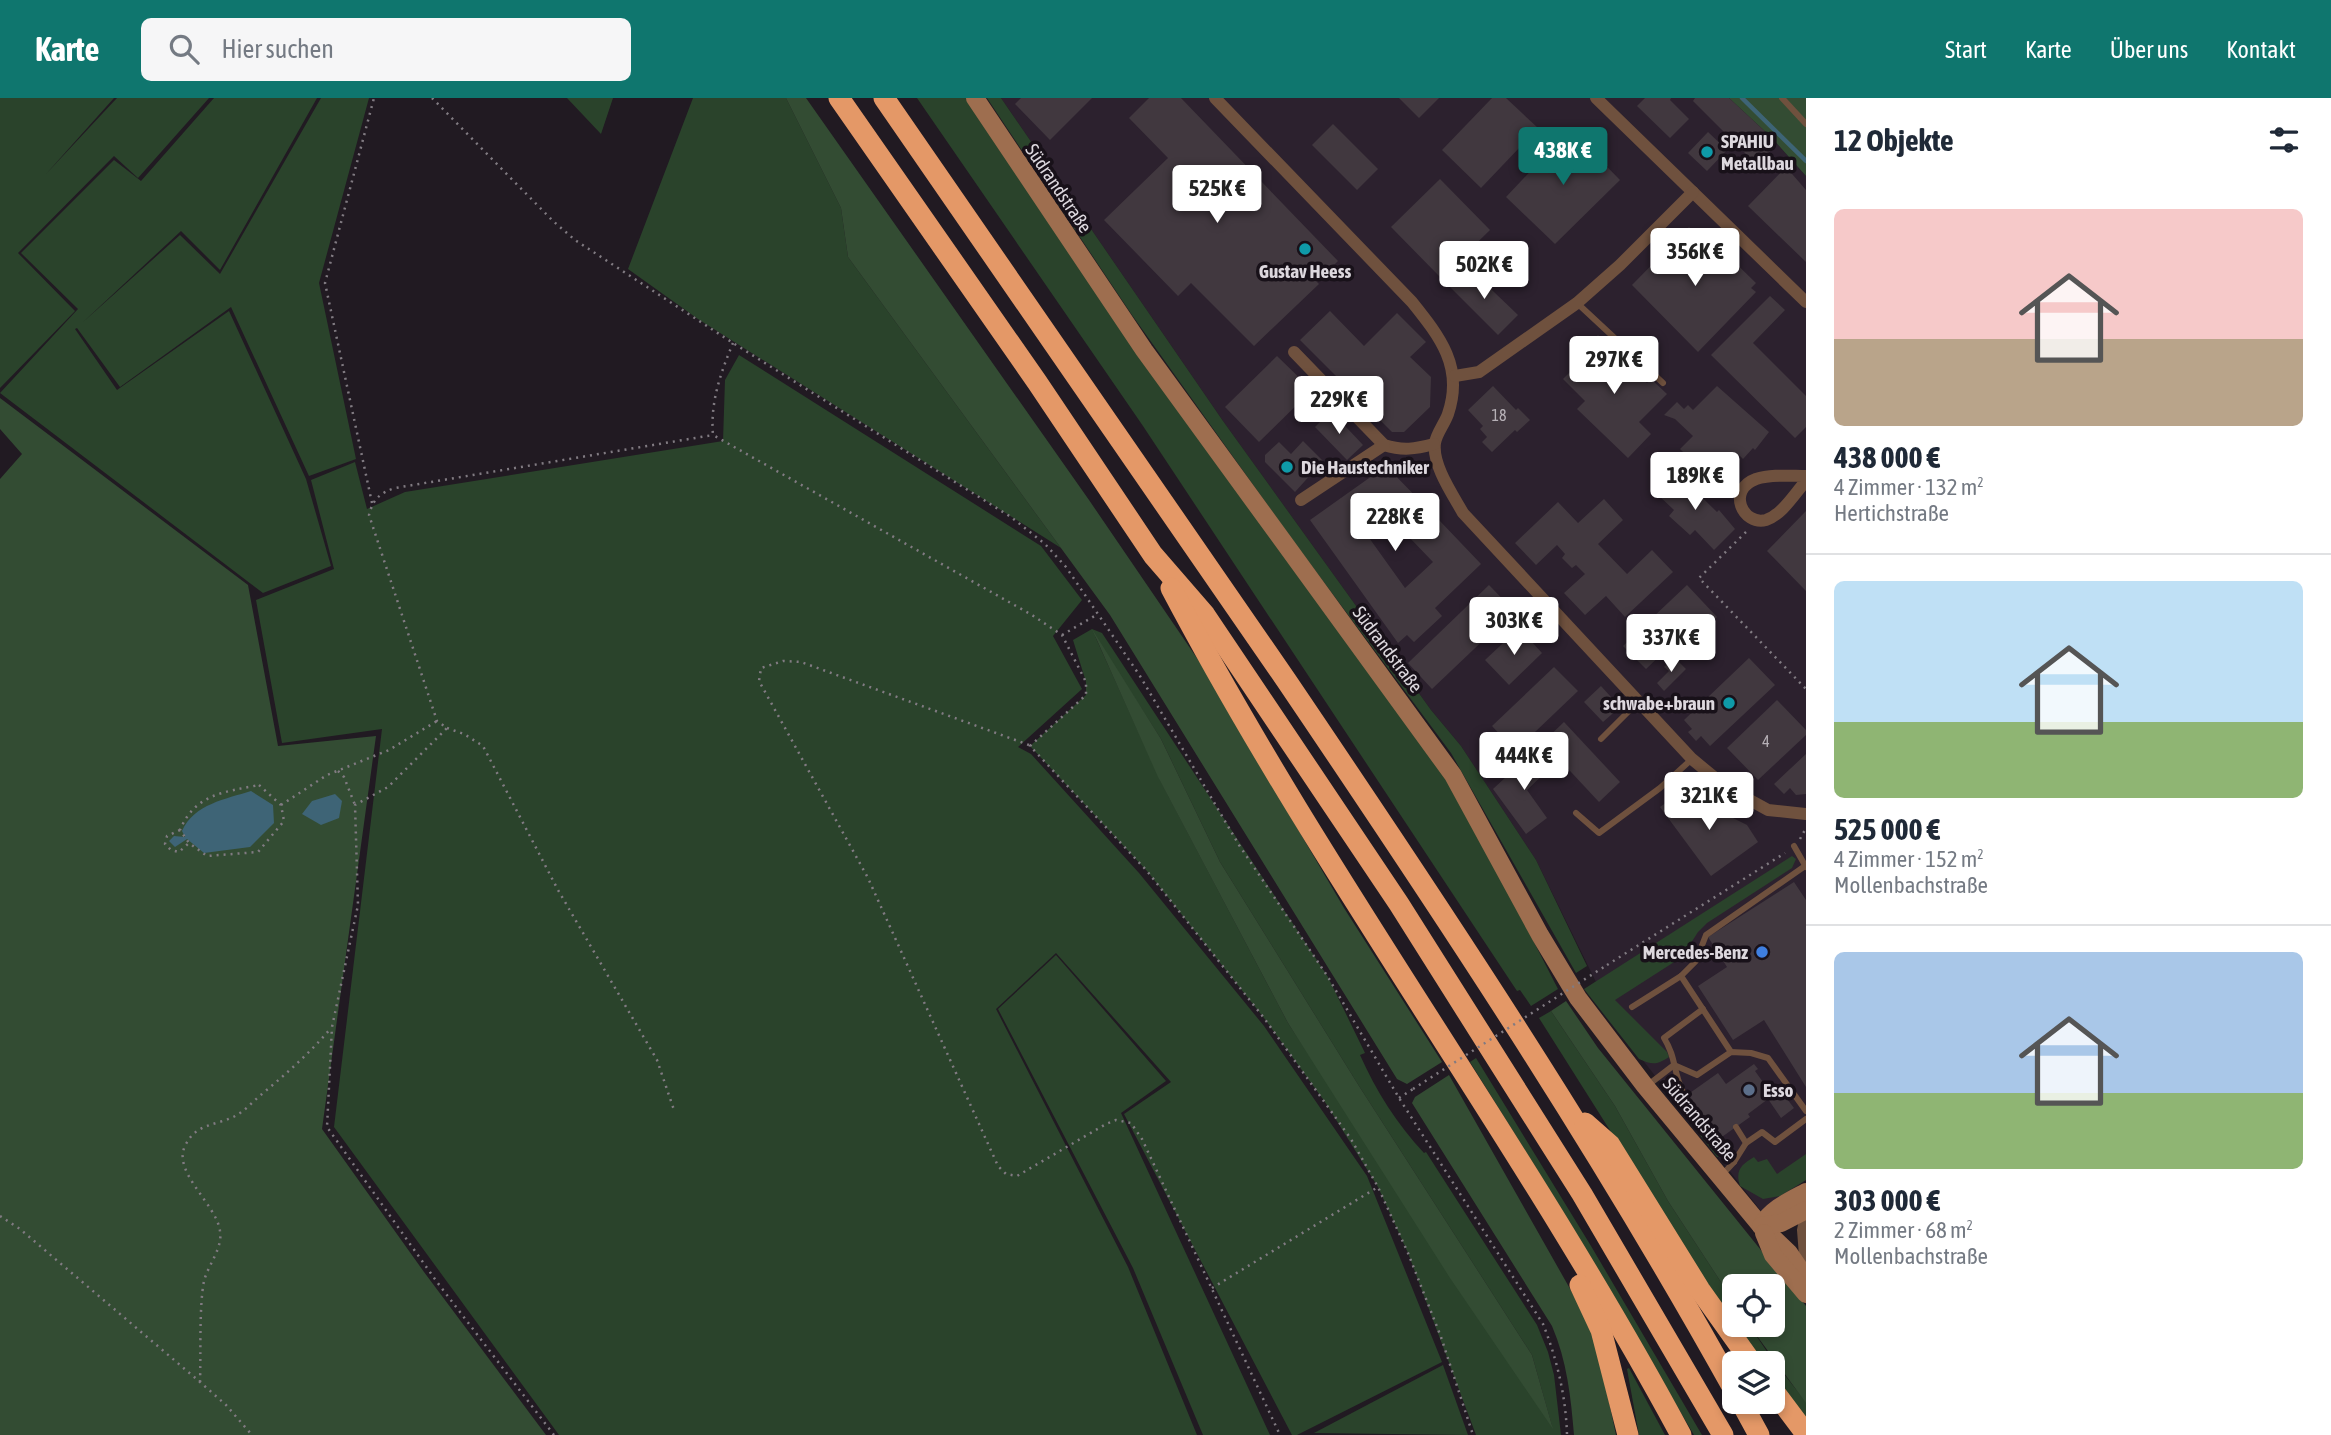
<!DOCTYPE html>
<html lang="de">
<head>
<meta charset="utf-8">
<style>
  :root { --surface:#fff; --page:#f6f6f7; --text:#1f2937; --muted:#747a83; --line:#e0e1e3; --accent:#0f766e }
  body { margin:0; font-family:"Asap Condensed",sans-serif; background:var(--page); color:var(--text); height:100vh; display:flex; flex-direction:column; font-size:26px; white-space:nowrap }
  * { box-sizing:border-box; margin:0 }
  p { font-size:23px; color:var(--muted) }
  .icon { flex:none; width:38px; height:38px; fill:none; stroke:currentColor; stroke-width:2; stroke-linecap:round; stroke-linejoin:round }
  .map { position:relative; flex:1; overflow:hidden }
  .sheet { display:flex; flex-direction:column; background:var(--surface); width:525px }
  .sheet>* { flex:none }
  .fabs { position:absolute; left:1722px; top:1176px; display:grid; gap:14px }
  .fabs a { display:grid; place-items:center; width:63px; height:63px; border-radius:10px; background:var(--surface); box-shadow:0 4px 10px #0003; font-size:35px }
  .price { position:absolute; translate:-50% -60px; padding:0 16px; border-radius:7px; background:#fff; color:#222; font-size:23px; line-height:46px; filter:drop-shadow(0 2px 4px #0008) }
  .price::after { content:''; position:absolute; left:50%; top:42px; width:21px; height:16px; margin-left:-10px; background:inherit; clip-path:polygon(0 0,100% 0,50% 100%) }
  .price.current { background:var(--accent); color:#fff }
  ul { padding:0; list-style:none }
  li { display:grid; align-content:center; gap:14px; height:371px; padding:0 28px }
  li+li { border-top:2px solid var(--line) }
  li span { display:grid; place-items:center; height:217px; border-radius:10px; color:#555 }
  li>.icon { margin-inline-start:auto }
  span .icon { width:126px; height:126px; fill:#fffc; stroke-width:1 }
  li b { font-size:30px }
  h2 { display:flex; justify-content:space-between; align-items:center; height:84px; padding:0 28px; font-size:30px }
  header { display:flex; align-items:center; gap:42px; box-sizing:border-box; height:98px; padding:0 35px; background:var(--accent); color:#fff }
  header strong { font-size:33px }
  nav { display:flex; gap:38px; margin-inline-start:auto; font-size:24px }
  .search { width:490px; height:63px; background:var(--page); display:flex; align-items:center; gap:18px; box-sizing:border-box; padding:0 24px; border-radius:10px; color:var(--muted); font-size:26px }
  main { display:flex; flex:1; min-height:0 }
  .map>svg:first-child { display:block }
  .built { fill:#2c212e }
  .green { fill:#2a432b; fill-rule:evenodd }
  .forest { fill:#334c33 }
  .water { fill:#3e6476 }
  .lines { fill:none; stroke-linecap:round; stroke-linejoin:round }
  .stream { stroke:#3e6476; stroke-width:4.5 }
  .building { fill:#41383f; fill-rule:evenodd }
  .path { stroke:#817b82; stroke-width:2.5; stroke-dasharray:2 5; stroke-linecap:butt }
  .lane { stroke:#6f513e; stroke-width:6 }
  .street { stroke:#6f513e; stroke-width:12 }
  .secondary { stroke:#9e6e4f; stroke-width:18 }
  .highway { stroke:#e49867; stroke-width:21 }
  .path-bridge { stroke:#817b82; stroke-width:2.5; stroke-dasharray:2 5; stroke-linecap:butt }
  .culture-dot { fill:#0f9aa8; stroke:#181119; stroke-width:2.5 }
  .shop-dot { fill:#3f7fe0; stroke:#181119; stroke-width:2.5 }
  .service-dot { fill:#5c6f8a; stroke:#181119; stroke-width:2.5 }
  .labels { text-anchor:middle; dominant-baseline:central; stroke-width:7; stroke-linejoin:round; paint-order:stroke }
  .number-label { font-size:16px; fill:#b6b0b6 }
  .poi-label { font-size:19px; font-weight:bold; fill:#ddd8de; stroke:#181119; text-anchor:start }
  .street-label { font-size:19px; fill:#ddd8de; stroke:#181119 }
</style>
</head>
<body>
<header>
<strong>Karte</strong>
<div class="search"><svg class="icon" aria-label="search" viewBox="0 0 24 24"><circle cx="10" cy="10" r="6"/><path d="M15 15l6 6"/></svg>Hier suchen</div>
<nav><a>Start</a><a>Karte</a><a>Über uns</a><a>Kontakt</a></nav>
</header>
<main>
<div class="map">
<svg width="1806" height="1337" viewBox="0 0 1806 1337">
  <rect width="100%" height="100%" fill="#211a22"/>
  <path class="built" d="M1001,0H1729L1771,39L1806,78V1082L1761,1113L1587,891L1596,884L1536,762L1461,648L1431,612L1223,323Z"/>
  <g class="green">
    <path d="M0,0H114L46,76L117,0H209L138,80L114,58L18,155L75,213L0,290Z"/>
    <path d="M214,0H317L220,172L181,133L82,225L180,137L220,176L321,0H369L319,185L356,361L309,378L231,209L120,289L77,230L75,231L117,292L229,213L306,381L331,468L263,495L0,295L78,211L21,155L114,62L141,83Z"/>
    <path d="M567,0H613L601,36Z"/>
    <path d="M693,0H786L841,110L848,159L1061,450L698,221L628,171Z"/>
    <path d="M917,0H968L1440,671L1484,747L1558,891L1531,908L1520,892L1517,893L1143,328Z"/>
    <path d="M987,0H1001L1223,323L1431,612L1461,648L1536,762L1587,868L1576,875L1451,655L1294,444L1132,217Z"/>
    <path d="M739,257L1041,448L1082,502L1053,538L1082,591L1018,649L1031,656L1139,775L1264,928L1367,1078L1442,1264L1297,1337H1292L1124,1016L1171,984L1056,855L996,911L1128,1169L1197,1337H559L334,1029L382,631L282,645L256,502L334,471L311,382L355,364L367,411L405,394L723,343L725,282Z"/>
    <path d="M1092,531L1102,535L1328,879L1365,955L1360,957C1376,993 1397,1026 1424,1055L1426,1054L1537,1227L1548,1254L1554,1277L1561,1337H1476L1408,1155L1378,1089L1325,1004L1264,920L1147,773L1030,648L1086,597V584L1073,542ZM1095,538L1161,641L1220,764L1359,988L1532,1257L1552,1328L1288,925L1161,684Z"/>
    <path d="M1792,758L1796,761L1792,770L1707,825L1698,834L1682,859L1615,902L1667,954L1669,959C1657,967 1652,967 1639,961L1584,891Z"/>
    <path d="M1056,857L1166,983L1121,1015L1270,1337H1203L1133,1170L998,911Z"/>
    <path d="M1551,913L1615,1008L1668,1103L1734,1204V1227H1749L1772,1261L1806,1304V1326L1773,1281V1265H1757L1539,920Z"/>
    <path d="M1476,960L1591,1148L1702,1337H1694L1557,1104L1470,964Z"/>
    <path d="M1672,988H1676L1724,1058L1717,1059L1669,997L1668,992Z"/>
    <path d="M1806,1056V1082L1780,1098L1763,1101L1740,1088C1735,1072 1741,1067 1754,1059L1758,1064L1767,1061L1777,1076Z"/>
    <path d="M1443,1267L1468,1337L1314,1335Z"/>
    <path d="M1629,1270L1665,1337H1639L1627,1271Z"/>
  </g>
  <g class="forest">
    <path d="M786,0H806L1089,402L1203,569L1344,810L1442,964L1407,986L1397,981L1110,517L848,159L841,110Z"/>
    <path d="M1729,0H1806V78L1771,39Z"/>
    <path d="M0,300L248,487L278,648L376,638L322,1031L424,1174L546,1337H0V381L22,356L0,331Z"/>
    <path d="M1092,531L1161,641L1220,764L1359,988L1532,1257L1553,1331L1450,1180L1288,925L1158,679Z"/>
    <path d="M1566,903L1598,950L1806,1208V1305L1749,1227H1773V1188H1734V1204L1668,1103L1615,1008L1551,913Z"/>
    <path d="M1449,977L1586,1219L1597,1247L1616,1337H1574C1571,1300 1567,1263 1552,1228L1412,1005L1415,999Z"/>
  </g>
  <g class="water">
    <path d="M251,693L273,707L274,725L250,749L204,755L187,741L175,749L169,743L174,738L185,739L182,733C194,706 226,701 251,693Z"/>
    <path d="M335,696L342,703L339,720L321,727L302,716L312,703Z"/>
  </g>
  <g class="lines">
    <path class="stream" d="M1742,0L1806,63"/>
  </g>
  <g class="building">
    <path d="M1021,0H1092L1050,42L1015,6Z"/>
    <path d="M1149,0H1181L1338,163L1317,184L1319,186L1254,248L1191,185L1178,198L1104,122L1168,60L1129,20Z"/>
    <path d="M1399,0H1439L1419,20Z"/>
    <path d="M1492,0H1506L1538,30L1481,90L1442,52Z"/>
    <path d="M1645,0H1671L1670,2L1689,21L1670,40L1637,8Z"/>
    <path d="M1695,0H1729L1771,39L1766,45L1772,51L1758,68L1693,3Z"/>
    <path d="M1333,26L1378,71L1357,92L1312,47Z"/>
    <path d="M1570,31L1620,82L1555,146L1506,99Z"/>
    <path d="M1708,34L1727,52L1707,73L1688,55Z"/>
    <path d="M1786,69L1806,92V164L1748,108Z"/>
    <path d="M1440,81L1490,132L1441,180L1391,129Z"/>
    <path d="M1689,129L1717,157L1722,152L1756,185L1751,190L1756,194L1698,254L1632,187Z"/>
    <path d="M1469,170L1518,217L1498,237L1450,189Z"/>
    <path d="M1770,198L1785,212L1753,245L1806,298V329L1795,340L1711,257Z"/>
    <path d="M1330,213L1364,248L1397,215L1426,244L1410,259L1431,279L1430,309L1404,334H1392L1300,242Z"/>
    <path d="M1598,237L1647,285L1651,281L1667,296L1639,324L1651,336L1628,360L1577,311L1585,303L1563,281L1579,265L1575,261Z"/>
    <path d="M1277,258L1312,292L1259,344L1225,309Z"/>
    <path d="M1493,288L1516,312L1518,310L1530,322L1517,334L1515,332L1492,354L1482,344L1487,339L1480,331L1483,328L1468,312Z"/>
    <path d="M1717,288L1769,334L1755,352L1753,350L1743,361L1739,357L1713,383L1680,351L1693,338L1675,321L1664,317L1677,304L1684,311L1688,307L1693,312Z"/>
    <path d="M1331,313L1363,347L1347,362L1315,329Z"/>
    <path d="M1303,343L1323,363L1295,394L1265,364V357L1279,344L1291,356Z"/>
    <path d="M1386,368L1428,411L1426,414L1437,425L1439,422L1481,466L1435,510L1442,518L1414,544L1407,537L1398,545L1310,422ZM1384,413L1433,464L1405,490L1362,430Z"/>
    <path d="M1676,374L1717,414L1719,412L1735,431L1714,452L1695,432L1690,437L1669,418L1674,412L1656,395Z"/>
    <path d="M1604,401L1623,422L1598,446L1627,476L1652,452L1673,474L1625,519L1606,498L1585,517L1564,495L1585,476L1576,467L1572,470L1562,460L1565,456L1557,447L1536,467L1515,445L1558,404L1578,425Z"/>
    <path d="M1806,413V493L1767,453Z"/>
    <path d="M1489,487L1514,513L1432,591L1408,565Z"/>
    <path d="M1687,487L1717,519L1681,553L1667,539L1663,543L1669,549L1646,571L1623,548L1647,526L1650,529L1654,525L1651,521Z"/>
    <path d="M1519,530L1542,555L1509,587L1485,562Z"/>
    <path d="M1674,559L1686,571L1664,593L1657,585L1669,573L1664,569Z"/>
    <path d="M1749,560L1775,587L1710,648L1701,638L1696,643L1688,634L1692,631L1684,622Z"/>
    <path d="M1554,569L1578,593L1515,653L1492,628Z"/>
    <path d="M1601,588L1620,609L1603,624L1584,604Z"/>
    <path d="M1777,602L1806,632V637L1758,682L1727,650Z"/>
    <path d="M1564,624L1620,684L1599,704L1543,644Z"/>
    <path d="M1535,652L1551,669L1527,692L1547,720L1526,736L1493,691Z"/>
    <path d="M1806,656V696L1796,697L1790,690L1784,696L1774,686Z"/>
    <path d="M1681,694L1747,727L1758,744L1711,778L1660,709Z"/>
    <path d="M1794,784L1806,802V989L1764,922L1733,942L1698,888L1727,869L1708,839Z"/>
    <path d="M1754,966L1758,971L1755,973L1773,998L1781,993L1794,1010L1781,1020L1768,1001L1748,1016L1750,1019L1719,1041L1687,997L1718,975L1726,986Z"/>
  </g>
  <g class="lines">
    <g class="path">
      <path d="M432,0L553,123L575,142L733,245L1011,419L1045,446L1066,469L1140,578L1239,747L1328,879L1399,1000L1543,1226C1557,1261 1566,1299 1567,1337"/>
      <path d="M733,245C721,274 710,304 713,337L1032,517L1062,537L1086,584V597L1030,648L1147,773L1264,920L1351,1041L1378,1089L1408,1155L1441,1239L1473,1337"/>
      <path d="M372,405L325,185L374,0"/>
      <path d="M1746,434L1699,480L1806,591"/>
      <path d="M1062,537L1098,516"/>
      <path d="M447,630L464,636L483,648L558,792L657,962L674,1012"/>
      <path d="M1029,647L801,564L783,563L761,570L759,583L868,780L998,1068L1006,1076L1017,1078L1106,1026L1116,1022L1131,1025L1142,1041L1280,1337"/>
      <path d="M338,673L344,679L355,707"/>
      <path d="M259,687L281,707L284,723L258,754L207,758L189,745L180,732C195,696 224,694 259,687Z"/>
      <path d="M281,707L327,677L389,652L437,623"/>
      <path d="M180,732L167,738L165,746L171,752L179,754L189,745"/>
      <path d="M1800,741L1806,730"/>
      <path d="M1607,867L1785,755"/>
      <path d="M1399,1000L1413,991"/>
      <path d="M0,1118L20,1131L200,1284L226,1307L252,1337"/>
      <path d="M1212,1190L1378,1089"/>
      <path d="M200,1284C201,1256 199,1208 204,1183C208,1167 223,1150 220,1133C217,1107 172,1074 185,1048C196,1024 218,1028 237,1017C246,1012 254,1002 262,996C287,975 310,955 331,930"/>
      <path d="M554,1337L437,1184L327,1029L332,929L358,807L355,707L388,689L447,630L437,623L369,417C373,401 380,395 395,390L713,337"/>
    </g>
    <g class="lane">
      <path d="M1782,0L1806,26"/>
      <path d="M1577,205L1663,285"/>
      <path d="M1601,641L1639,603"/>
      <path d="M1576,715L1599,735L1660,690L1692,661"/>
      <path d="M1794,748L1806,769"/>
      <path d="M1632,909L1681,878"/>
      <path d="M1703,911L1664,940C1676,959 1673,972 1682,992C1692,1015 1718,1043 1734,1064"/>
      <path d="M1731,954L1681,878L1696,863L1706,837L1805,768"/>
      <path d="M1648,987L1674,967L1697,977L1731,954L1751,955L1768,960L1806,1013"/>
      <path d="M1746,1045L1762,1034L1775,1044L1806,1021"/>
      <path d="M1722,1077L1734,1064L1746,1045L1736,1029"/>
    </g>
    <g class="street">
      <path d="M1215,0L1412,204C1440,239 1464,269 1448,316C1445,325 1436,336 1435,345C1432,367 1453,397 1463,415L1692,661L1726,689L1768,712L1806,716"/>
      <path d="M1596,0L1806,204"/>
      <path d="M1294,254L1384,347C1403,353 1415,351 1434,346"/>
      <path d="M1455,278L1479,274L1577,205L1620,167L1693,94"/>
      <path d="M1806,378C1791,378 1771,376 1756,381C1726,392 1743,428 1766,422C1782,417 1795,395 1806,383"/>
      <path d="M1301,402L1384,347"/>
      <path d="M1806,1118L1803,1132L1806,1170"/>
    </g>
    <g class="secondary">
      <path d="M975,0L1144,252L1453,677L1540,837L1578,900L1645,988L1761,1128L1789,1155L1806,1180"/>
      <path d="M1761,1128C1771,1111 1789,1103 1806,1094"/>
      <path d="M1761,1128L1781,1125L1806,1112"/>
      <path d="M1764,1135L1773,1157L1806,1196"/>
    </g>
    <g class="highway">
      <path d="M839,0L1037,284L1153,457L1205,517L1399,806L1582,1096L1723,1337"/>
      <path d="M884,0C1019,194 1153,388 1286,582C1443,814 1598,1047 1734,1292"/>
      <path d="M1171,490C1325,782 1525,1047 1681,1337"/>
      <path d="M1585,1025L1610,1047L1700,1192L1752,1265"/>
      <path d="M1580,1187L1601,1232L1628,1337"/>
      <path d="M1773,1292L1806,1336"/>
      <path d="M1741,1304L1759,1337"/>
    </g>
    <path class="path-bridge" d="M1413,991L1607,867"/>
  </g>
  <g class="culture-dot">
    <circle cx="1707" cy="54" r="7"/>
    <circle cx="1305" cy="151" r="7"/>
    <circle cx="1287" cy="369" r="7"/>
    <circle cx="1729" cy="605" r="7"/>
  </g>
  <circle class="shop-dot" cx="1762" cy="854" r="7"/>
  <circle class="service-dot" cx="1749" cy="992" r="7"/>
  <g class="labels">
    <g class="number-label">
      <text x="1499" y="317">18</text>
      <text x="1766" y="643">4</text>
    </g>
    <g class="poi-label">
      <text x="1721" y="43">SPAHIU<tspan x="1721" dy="22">Metallbau</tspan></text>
      <text x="1305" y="173" text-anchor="middle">Gustav Heess</text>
      <text x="1301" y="369">Die Haustechniker</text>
      <text x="1715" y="605" text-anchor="end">schwabe+braun</text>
      <text x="1748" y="854" text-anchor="end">Mercedes-Benz</text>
      <text x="1763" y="992">Esso</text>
    </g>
    <g class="street-label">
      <text transform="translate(1059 90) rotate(56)">Südrandstraße</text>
      <text transform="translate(1388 551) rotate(53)">Südrandstraße</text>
      <text transform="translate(1700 1021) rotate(50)">Südrandstraße</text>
    </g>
  </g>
</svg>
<div class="fabs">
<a><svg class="icon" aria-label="locate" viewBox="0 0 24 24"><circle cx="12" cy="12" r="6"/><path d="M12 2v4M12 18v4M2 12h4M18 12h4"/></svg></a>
<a><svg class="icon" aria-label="layers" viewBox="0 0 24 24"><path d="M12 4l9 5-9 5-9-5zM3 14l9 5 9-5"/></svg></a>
</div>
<b class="price current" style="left:1563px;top:89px">438K €</b>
<b class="price" style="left:1217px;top:127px">525K €</b>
<b class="price" style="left:1695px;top:190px">356K €</b>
<b class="price" style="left:1484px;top:203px">502K €</b>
<b class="price" style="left:1614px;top:298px">297K €</b>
<b class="price" style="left:1339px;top:338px">229K €</b>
<b class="price" style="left:1695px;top:414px">189K €</b>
<b class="price" style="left:1395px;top:455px">228K €</b>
<b class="price" style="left:1514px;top:559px">303K €</b>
<b class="price" style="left:1671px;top:576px">337K €</b>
<b class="price" style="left:1524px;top:694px">444K €</b>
<b class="price" style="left:1709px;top:734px">321K €</b>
</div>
<section class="sheet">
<h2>12 Objekte<svg class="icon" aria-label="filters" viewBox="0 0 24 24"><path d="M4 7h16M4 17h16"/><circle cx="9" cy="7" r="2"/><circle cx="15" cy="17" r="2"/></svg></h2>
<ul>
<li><span style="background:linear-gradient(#f6c9c9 60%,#b9a48a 0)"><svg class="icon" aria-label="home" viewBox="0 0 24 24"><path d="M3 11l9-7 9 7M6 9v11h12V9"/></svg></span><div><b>438 000 €</b><p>4 Zimmer · 132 m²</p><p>Hertichstraße</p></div></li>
<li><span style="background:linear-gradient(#bfe0f5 65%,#8fb573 0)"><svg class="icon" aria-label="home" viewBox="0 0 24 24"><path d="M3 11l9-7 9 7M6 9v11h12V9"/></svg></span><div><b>525 000 €</b><p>4 Zimmer · 152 m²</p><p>Mollenbachstraße</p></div></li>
<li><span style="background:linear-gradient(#a9c7e8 65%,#8fb573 0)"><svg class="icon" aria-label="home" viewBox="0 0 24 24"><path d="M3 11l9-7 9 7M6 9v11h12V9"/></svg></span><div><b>303 000 €</b><p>2 Zimmer · 68 m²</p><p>Mollenbachstraße</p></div></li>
</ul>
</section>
</main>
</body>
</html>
